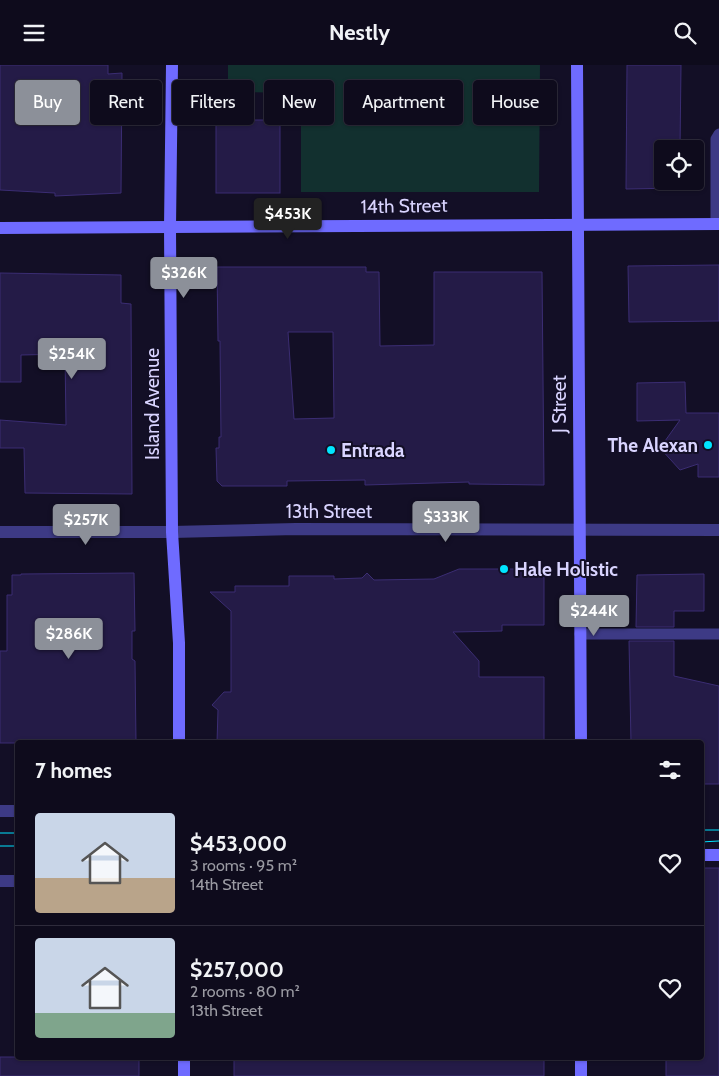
<!DOCTYPE html>
<html lang="en">
<head>
<meta charset="utf-8">
<style>
  :root { --surface:#0e0b1c; --page:#171425; --text:#f1f3f6; --muted:#9b9ba3; --line:#2e2b3b; --accent:#8c9099 }
  body { margin:0; font-family:Cabin,sans-serif; background:var(--page); color:var(--text); height:100vh; display:flex; flex-direction:column; font-size:19px; white-space:nowrap }
  * { box-sizing:border-box; margin:0 }
  p { font-size:16px; color:var(--muted) }
  .icon { flex:none; width:28px; height:28px; fill:none; stroke:currentColor; stroke-width:2; stroke-linecap:round; stroke-linejoin:round }
  .map { position:relative; flex:1; overflow:hidden }
  .drawer { position:absolute; left:15px; top:675px; width:689px; height:320px; display:flex; flex-direction:column; background:var(--surface); border-radius:5px; box-shadow:0 1px 4px #0004,0 0 0 1px var(--line) }
  .drawer>* { flex:none }
  .banner { position:absolute; left:15px; top:15px; width:690px; height:45px; display:flex; gap:10px }
  .controls { position:absolute; left:654px; top:75px; display:grid; gap:10px }
  .controls a { display:grid; place-items:center; width:50px; height:50px; border-radius:5px; background:var(--surface); box-shadow:0 1px 4px #0004,0 0 0 1px var(--line); font-size:25px }
  .price { position:absolute; translate:-50% -42px; padding:0 11px; border-radius:5px; background:var(--accent); color:#fff; font-size:16px; line-height:32px; filter:drop-shadow(0 1px 2px #0008) }
  .price::after { content:''; position:absolute; left:50%; top:30px; width:15px; height:11px; margin-left:-8px; background:inherit; clip-path:polygon(0 0,100% 0,50% 100%) }
  .price.current { background:#222; color:#fff }
  ul { padding:0; list-style:none }
  li { display:flex; align-items:center; gap:15px; height:125px; padding:0 20px }
  li+li { border-top:1px solid var(--line) }
  li span { display:grid; place-items:center; flex:none; width:140px; height:100px; border-radius:5px; color:#555 }
  li>.icon { margin-inline-start:auto }
  span .icon { width:60px; height:60px; fill:#fffc; stroke-width:1 }
  li b { font-size:21px }
  h2 { display:flex; justify-content:space-between; align-items:center; height:60px; padding:0 20px; font-size:21px }
  .tag { padding:0 18px; border-radius:5px; background:var(--surface); box-shadow:0 1px 4px #0004,0 0 0 1px var(--line); font-size:18px; line-height:45px }
  .tag.current { background:var(--accent); color:#fff }
  header { display:flex; justify-content:space-between; align-items:center; height:65px; padding:0 20px; background:var(--surface); font-size:22px; font-weight:700 }
  .map>svg:first-child { display:block }
  .green { fill:#12302f }
  .building { fill:#241b47; stroke:#3b2d73; fill-rule:evenodd }
  .lines { fill:none; stroke-linecap:round; stroke-linejoin:round }
  .service { stroke:#3d3a85; stroke-width:11 }
  .pedestrian { stroke:#3d3a85; stroke-width:12 }
  .minor { stroke:#3d3a85; stroke-width:12 }
  .tertiary { stroke:#3d3a85; stroke-width:12 }
  .secondary { stroke:#6f6bff; stroke-width:12 }
  .tram { stroke:#00e5ff; stroke-width:1 }
  .poi-dot { fill:#00e5ff; stroke:#130f26; stroke-width:2 }
  .labels { text-anchor:middle; dominant-baseline:central; stroke-width:4; stroke-linejoin:round; paint-order:stroke }
  .street-label { font-size:19px; fill:#d9d4ff; stroke:#130f26 }
  .poi-label { font-size:19px; font-weight:bold; fill:#d9d4ff; stroke:#130f26; text-anchor:start }
</style>
</head>
<body>
<header><svg class="icon" aria-label="menu" viewBox="0 0 24 24"><path d="M4 6h16M4 12h16M4 18h16"/></svg>Nestly<svg class="icon" aria-label="search" viewBox="0 0 24 24"><circle cx="10" cy="10" r="6"/><path d="M15 15l6 6"/></svg></header>
<div class="map">
<svg width="719" height="1011" viewBox="0 0 719 1011">
  <rect width="100%" height="100%" fill="#130f26"/>
  <path class="green" d="M228,0H540L539,127H301V28L228,27Z"/>
  <g class="building">
    <path d="M0,0H108V9L122,8L121,128L55,131V128L0,125Z"/>
    <path d="M627,0H681L680,84H662V116H680V123L626,124Z"/>
    <rect x="216" y="55" width="64" height="73"/>
    <path d="M719,200V256L629,257L628,201Z"/>
    <path d="M217,202H366V207H379L380,281L434,280V207H542L544,420L469,419V417L365,420V415L287,416V421H222L217,416L216,383H219V372H221L220,276H218ZM288,267H333L334,353L294,354Z"/>
    <path d="M0,208L121,210V238L131,239L132,429L25,428L24,383H0V355L66,360L65,289L21,290V317H0Z"/>
    <path d="M685,317L686,348H719V412H698V399L680,405L660,383L680,355L637,356V318Z"/>
    <path d="M459,504H544V560H502V566L453,567L479,596V612H544V678H217L218,645L212,640L224,627H231V546L210,527H235V521H289V511H334V514L362,513L367,508L374,515L434,514Z"/>
    <path d="M134,508L135,566H132V594L135,596L136,678H0V586H7V530H12V510H21V509Z"/>
    <path d="M704,509V546H674V562H636L637,510Z"/>
    <path d="M629,576H674V611L719,621V719H701V678H631Z"/>
    <path d="M701,803H719V1011H666V992H701Z"/>
    <rect x="0" y="992" width="139" height="19"/>
    <rect x="234" y="992" width="310" height="19"/>
  </g>
  <g class="lines">
    <g class="service">
      <path d="M716,159V74L719,69"/>
      <path d="M580,569H719"/>
    </g>
    <path class="pedestrian" d="M0,746H18"/>
    <path class="minor" d="M0,816H18"/>
    <path class="tertiary" d="M0,467H172L296,464L719,465"/>
    <g class="secondary">
      <path d="M172,0L170,162L172,467L179,578V678"/>
      <path d="M577,0L581,678"/>
      <path d="M0,163L719,159"/>
      <path d="M701,790H719"/>
      <path d="M184,992V1011"/>
      <path d="M581,992V1011"/>
    </g>
    <g class="tram">
      <path d="M701,765H719"/>
      <path d="M0,768H18"/>
      <path d="M701,777L719,776"/>
      <path d="M0,781H18"/>
    </g>
  </g>
  <g class="poi-dot">
    <circle cx="708" cy="380" r="5"/>
    <circle cx="331" cy="385" r="5"/>
    <circle cx="504" cy="504" r="5"/>
  </g>
  <g class="labels">
    <g class="street-label">
      <text transform="translate(404 141) rotate(-1)">14th Street</text>
      <text transform="translate(152 339) rotate(-90)">Island Avenue</text>
      <text transform="translate(559 339) rotate(-90)">J Street</text>
      <text x="329" y="446">13th Street</text>
    </g>
    <g class="poi-label">
      <text x="698" y="380" text-anchor="end">The Alexan</text>
      <text x="341" y="385">Entrada</text>
      <text x="514" y="504">Hale Holistic</text>
    </g>
  </g>
</svg>
<div class="controls">
<a><svg class="icon" aria-label="locate" viewBox="0 0 24 24"><circle cx="12" cy="12" r="6"/><path d="M12 2v4M12 18v4M2 12h4M18 12h4"/></svg></a>
</div>
<b class="price current" style="left:288px;top:175px">$453K</b>
<b class="price" style="left:184px;top:234px">$326K</b>
<b class="price" style="left:72px;top:315px">$254K</b>
<b class="price" style="left:446px;top:478px">$333K</b>
<b class="price" style="left:86px;top:481px">$257K</b>
<b class="price" style="left:594px;top:572px">$244K</b>
<b class="price" style="left:69px;top:595px">$286K</b>
<div class="banner">
<a class="tag current">Buy</a>
<a class="tag">Rent</a>
<a class="tag">Filters</a>
<a class="tag">New</a>
<a class="tag">Apartment</a>
<a class="tag">House</a>
</div>
<section class="drawer">
<h2>7 homes<svg class="icon" aria-label="filters" viewBox="0 0 24 24"><path d="M4 7h16M4 17h16"/><circle cx="9" cy="7" r="2"/><circle cx="15" cy="17" r="2"/></svg></h2>
<ul>
<li><span style="background:linear-gradient(#c9d6e8 65%,#b9a48a 0)"><svg class="icon" aria-label="home" viewBox="0 0 24 24"><path d="M3 11l9-7 9 7M6 9v11h12V9"/></svg></span><div><b>$453,000</b><p>3 rooms · 95 m²</p><p>14th Street</p></div><svg class="icon" aria-label="heart" viewBox="0 0 24 24"><path d="M12 20l-8-8c-3-5 5-10 8-4 3-6 11-1 8 4z"/></svg></li>
<li><span style="background:linear-gradient(#c9d6e8 75%,#7fa58c 0)"><svg class="icon" aria-label="home" viewBox="0 0 24 24"><path d="M3 11l9-7 9 7M6 9v11h12V9"/></svg></span><div><b>$257,000</b><p>2 rooms · 80 m²</p><p>13th Street</p></div><svg class="icon" aria-label="heart" viewBox="0 0 24 24"><path d="M12 20l-8-8c-3-5 5-10 8-4 3-6 11-1 8 4z"/></svg></li>
</ul>
</section>
</div>
</body>
</html>
